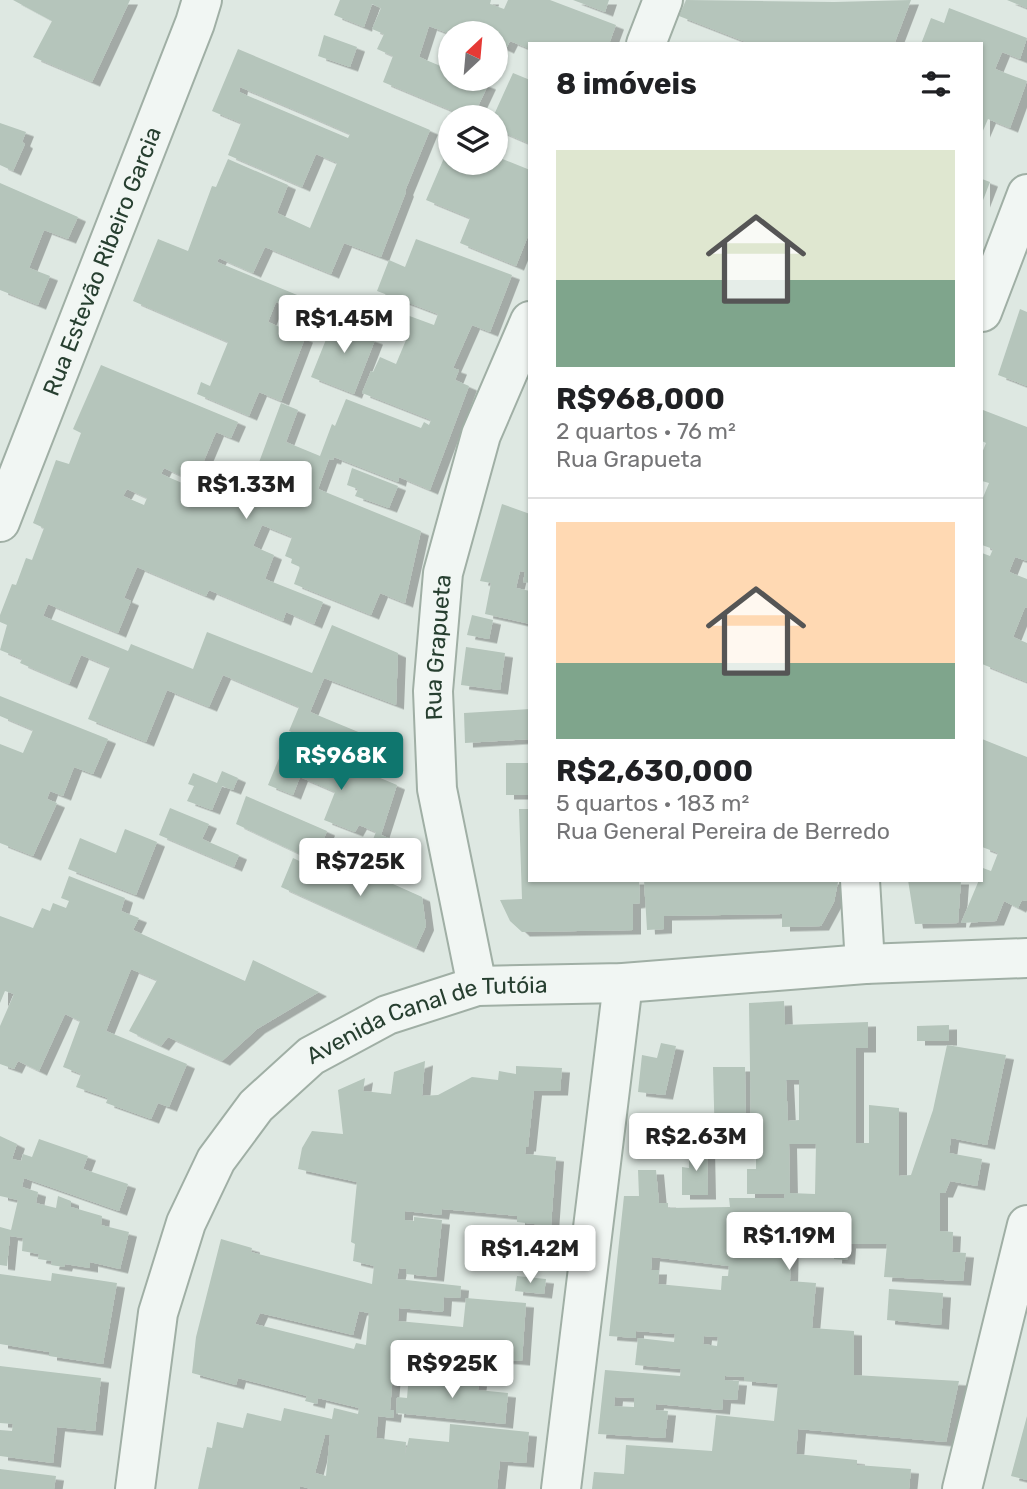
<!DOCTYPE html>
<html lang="pt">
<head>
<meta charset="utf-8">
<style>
  :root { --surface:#fff; --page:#f6f6f6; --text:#202124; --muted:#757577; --line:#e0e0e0; --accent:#0f766e }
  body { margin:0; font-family:Rubik,sans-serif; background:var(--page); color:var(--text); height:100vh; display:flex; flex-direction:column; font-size:26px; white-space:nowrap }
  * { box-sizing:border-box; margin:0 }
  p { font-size:23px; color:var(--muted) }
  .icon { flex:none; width:38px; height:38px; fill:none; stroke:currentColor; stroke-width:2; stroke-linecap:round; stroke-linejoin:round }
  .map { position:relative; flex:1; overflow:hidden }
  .sheet { position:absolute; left:528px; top:42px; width:455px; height:840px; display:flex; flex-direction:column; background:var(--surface); border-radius:0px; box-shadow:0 2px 5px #0004 }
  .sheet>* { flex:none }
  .needle { width:46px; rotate:26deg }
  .controls { position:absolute; left:438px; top:21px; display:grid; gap:14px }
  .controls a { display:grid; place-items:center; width:70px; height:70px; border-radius:50%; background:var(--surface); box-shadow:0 2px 5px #0004; font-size:35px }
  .price { position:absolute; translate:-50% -60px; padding:0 16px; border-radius:7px; background:#fff; color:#222; font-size:23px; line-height:46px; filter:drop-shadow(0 2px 4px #0008) }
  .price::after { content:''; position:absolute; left:50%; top:42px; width:21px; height:16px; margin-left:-10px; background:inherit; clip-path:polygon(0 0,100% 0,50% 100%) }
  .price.selected { background:var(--accent); color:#fff }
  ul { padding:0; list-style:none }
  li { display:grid; align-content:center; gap:14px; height:371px; padding:0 28px }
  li+li { border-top:2px solid var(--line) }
  li span { display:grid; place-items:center; height:217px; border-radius:0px; color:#555 }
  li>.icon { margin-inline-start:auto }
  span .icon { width:126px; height:126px; fill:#fffc; stroke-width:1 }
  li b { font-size:30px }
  h2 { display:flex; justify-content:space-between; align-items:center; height:84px; padding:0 28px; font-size:30px }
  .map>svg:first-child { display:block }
  .building { fill:#b5c5bb; fill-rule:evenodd; filter:url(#shadow) }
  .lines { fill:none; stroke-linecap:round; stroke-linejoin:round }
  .minor-casing { stroke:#a0afa5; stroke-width:42 }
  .minor { stroke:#f1f6f3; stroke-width:38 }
  .labels { text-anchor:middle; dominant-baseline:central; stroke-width:7; stroke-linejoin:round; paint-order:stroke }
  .street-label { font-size:23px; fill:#273f30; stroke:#edf6f0 }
</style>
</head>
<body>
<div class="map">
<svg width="1027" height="1489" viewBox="0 0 1027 1489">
  <defs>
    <filter id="shadow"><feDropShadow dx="8" dy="4.5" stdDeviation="0" flood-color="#0004"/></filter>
  </defs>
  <rect width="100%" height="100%" fill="#dee8e2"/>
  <g class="building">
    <path d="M13,0H130L92,82L33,57L52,21Z"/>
    <path d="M340,0H491L490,4L504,9L508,0H550L616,25L609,44H530V49L510,41L506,49L495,44V33L450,34L429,26L419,57L450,70V79H472L488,85L473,117H467L383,82L393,56L377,49L384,34L372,29L381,8L372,4L364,27L334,15Z"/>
    <path d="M573,0H609L605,12Z"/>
    <path d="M686,0L834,2L911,0L895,42L900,44H751L679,16Z"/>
    <path d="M1007,0H1027V8Z"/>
    <path d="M949,8L1027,38L1020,59L1002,52L995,69L1027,81L1010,128L988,119L982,133V44H921L931,18L944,23Z"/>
    <path d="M324,35L357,47L350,67L318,56Z"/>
    <path d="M238,49L430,130L405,191L406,192L381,257L344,243L331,274L265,247L253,273L219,258L217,262L319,304L313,317L276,302L268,322L305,338L281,401L259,392L249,416L197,394L201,382L210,386L228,342L133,301L158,239L188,251L212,186L216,187L228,159L288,185L277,213L310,228L337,163L316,154L302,187L228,155L241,123L212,111ZM240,87L297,111L350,134L348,138L239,92Z"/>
    <path d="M513,73L530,80V144L495,129V117H493Z"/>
    <path d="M0,123L26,132L22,142L25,144L13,171L0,165Z"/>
    <path d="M450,144V163H495V156L530,170V231L516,266L460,243L470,218L426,200Z"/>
    <path d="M982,179L990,182L982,203Z"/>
    <path d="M0,183L78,217L68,239L44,230L29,268L50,276L38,305L0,290Z"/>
    <path d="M416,239L512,275L490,332L472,325L453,368L459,370L455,380L469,386L430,490L399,477L398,482L334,457L333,460L329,459L318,489L421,531L405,603L380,593L371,615L294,584L300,567L291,563L292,559L285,556L292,537L262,525L253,546L274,555L265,579L323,602L314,624L286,612L283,621L209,590L206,596L137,567L124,598L131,601L118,633L48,604L43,616L128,651L131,644L193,669L207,632L312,673L332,625L398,653L396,705L324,678L310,712L385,743L374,767L289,731L299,707L223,675L209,707L167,690L146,742L88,719L110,667L81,655L69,684L20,663L22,659L0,650L7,625L0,622V615L12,584L16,585L26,558L32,560L44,528L33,523L56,460L69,464L81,433L73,429L101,365L238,422L231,438L216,432L195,482L164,468L161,474L208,494L210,488L243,502L253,477L286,490L290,478L258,465L281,403L298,410L286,442L320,456L332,424L335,426L346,399L421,428L424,422L429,425L431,420L362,393L371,371L373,372L380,357L396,364L406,340L387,332L396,311L434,325L438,314L377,291L389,260L405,267ZM127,489L147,498L144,505L123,496Z"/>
    <path d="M1020,309L1027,312V386L998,375Z"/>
    <path d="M337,312L363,322L358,334L375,340L354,394L311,377Z"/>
    <path d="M983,410L1027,427V561L1015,557L1009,572L1027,579V608L1025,607L1013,637L1027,643V682L982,664V553L990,556L993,549L982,545V500L989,483L982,481V453L986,443L982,441Z"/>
    <path d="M352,468L398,486L389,508L355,496L358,489L347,485Z"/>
    <path d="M502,504L530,514V583L523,582L525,572L520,571L516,588L530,591V624L485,614L491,583L480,581Z"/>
    <path d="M472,615L493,620L489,639L467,635Z"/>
    <path d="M466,647L505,653L500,690L461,685Z"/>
    <path d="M0,696L108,739L93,774L74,767L63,796L50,791L47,799L57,803L33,856L0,843V744L23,753L33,730L0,716Z"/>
    <path d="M530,709V739L465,743L464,713Z"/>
    <path d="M287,739L397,785L381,835L404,844L397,861L369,849L376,832L359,825L355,832L324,820L335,792L300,777L293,795L268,785Z"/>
    <path d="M982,739L1027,757V901L1022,900L1018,908L1004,901L996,921L961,923L979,880H982L983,868L991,871L998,853L982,847Z"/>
    <rect x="506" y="763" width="24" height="32"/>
    <path d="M222,771L238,778L233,790L222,786L212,810L187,801L194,786L188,784L193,773L217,783Z"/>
    <path d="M246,796L327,831L315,861L236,824Z"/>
    <path d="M170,808L209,824L202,839L239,855L234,867L159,835Z"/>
    <path d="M519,809H530V880H639L640,903L633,904V930L522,932L510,921L500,900L522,899Z"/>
    <path d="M125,829L157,842L136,895L68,869L80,838L116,853Z"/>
    <path d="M328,855L422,897L426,926L416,948L281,887L293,858L320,871Z"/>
    <path d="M69,876L125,898L121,911L139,918L133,930L245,981L253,960L319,992L257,1029L222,1061L168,1037L161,1046L129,1031L157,980L131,969L106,1031L187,1064L169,1107L158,1103L151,1119L106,1103L108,1098L76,1087L81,1074L63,1067L80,1021L65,1014L39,1071L18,1061L14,1069L0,1064V1026L14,994L5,991L0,1003V916L33,928L42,908L50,911L53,903L66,908L69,901L61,898Z"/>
    <path d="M644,880H838V882L834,902L821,926L782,927V914L664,916V929L647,930Z"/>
    <path d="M908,880H961L958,923L915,924Z"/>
    <path d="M784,1001L785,1025L868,1022V1048H856V1143H869V1105L899,1108V1176L911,1175L933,1110L947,1045L1006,1055L987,1145L951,1138L949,1153L982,1159L977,1186L950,1181L945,1193H940V1231L953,1232L952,1252L966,1253L963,1281L884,1277L887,1244H848L847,1260L834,1259L835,1240L791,1237L790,1281L816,1283L812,1328L854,1331V1375L959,1381L946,1442L798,1429L796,1454L857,1460V1465L911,1469L909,1489H592L594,1472L624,1474L626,1445L712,1451L716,1415L774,1421L778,1384L744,1381V1377L725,1376L724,1380L739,1381L737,1400L723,1399L722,1410L656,1404L655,1410L668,1411L665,1438L598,1434L605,1370L680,1376L681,1369L635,1365L638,1338L674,1342L675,1334L636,1331V1338L609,1336L624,1196H639L638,1170H656L659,1203H668V1208L730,1207L729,1198H784L785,1194H747V1169H756V1132L751,1133L749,1003ZM786,1080H799V1120L788,1121ZM789,1144H816L815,1194L790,1193ZM652,1257L729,1266L728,1276H722L721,1290L658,1284L659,1270H651ZM704,1336L718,1337L717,1346L703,1344ZM615,1397L634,1398V1407L614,1406Z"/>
    <path d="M949,1025V1041H917V1026Z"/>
    <path d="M661,1043L676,1046L665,1095L638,1092L642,1055L657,1058Z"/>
    <path d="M425,1061L422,1096L438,1095L472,1077L498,1080L499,1071L516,1074V1066L562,1068L560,1091H534L528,1147H526L525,1154L556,1157L551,1226L517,1222V1216L442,1209L441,1215L405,1211V1220L414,1221V1217L442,1220L436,1277L406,1274V1269L399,1268L397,1279L461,1286L460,1298L444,1297L443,1312L399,1308L398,1321L463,1327L466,1298L526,1303L522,1361L413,1352L412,1362L394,1361L390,1410H394L393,1418L378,1416L376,1438L406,1442L405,1455L409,1438L449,1442L450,1424L529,1432L526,1463L500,1461L497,1489H311L300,1486V1489H198L207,1447L212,1448L217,1422L243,1428L247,1413L281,1421L284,1408L332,1419L334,1408L358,1414L359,1408L318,1398L317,1404L305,1401L307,1396L238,1378L236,1385L192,1373L196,1337L221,1239L252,1248L251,1252L372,1284L374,1266L353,1261L355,1244L351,1242L357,1182L298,1169L302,1148L312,1131L343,1134L338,1090L365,1078L363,1091L391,1094L394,1072ZM359,1311L369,1313L366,1345L356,1343L354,1349L255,1324L260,1313L353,1335ZM325,1435H330L326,1476L315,1473Z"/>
    <path d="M713,1067H745L746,1144H715Z"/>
    <path d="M0,1136L17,1144L12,1159L21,1161L23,1154L32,1157L39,1139L88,1156L83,1169L128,1184L119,1211L24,1178L22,1187L38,1192L36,1203L56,1208L58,1196L71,1201V1207L102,1216L101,1225L129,1232L120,1269L90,1262V1268L65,1264L64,1267L51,1265L52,1261L38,1259L39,1254L22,1251L23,1238L10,1236L7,1266L0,1265V1227L11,1230L18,1200L0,1196Z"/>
    <path d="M689,1146H707L708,1195H682V1167L689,1168Z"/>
    <path d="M52,1273L117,1283L103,1364L49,1356V1352L0,1344V1274L51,1281Z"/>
    <path d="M517,1276L546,1279L544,1294L515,1291Z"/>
    <path d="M889,1289L943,1293L941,1325L887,1320Z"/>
    <path d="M0,1366L101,1378L95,1431L57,1427L53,1463L0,1456V1430L12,1431L13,1424L0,1423Z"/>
    <path d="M409,1374L479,1382L478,1390L508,1393L505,1424L396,1413L397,1397L407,1398Z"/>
    <path d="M1027,1416V1480L1011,1476Z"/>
    <path d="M0,1469L56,1476L54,1489H0Z"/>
  </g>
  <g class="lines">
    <defs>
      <g id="minor">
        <path d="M646,44L663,0"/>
        <path d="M982,312L1027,194"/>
        <path id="s1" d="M0,522L195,23L202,0"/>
        <path d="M860,880L865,964"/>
        <path id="s2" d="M477,986L437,789L433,691L443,573L481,435L530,321"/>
        <path id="s3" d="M135,1489L158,1313L186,1223L216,1160L256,1106L311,1056L387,1015L477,986L623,983L865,964L1027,958"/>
        <path d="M561,1489L623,983"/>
        <path d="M962,1489L1027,1225"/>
      </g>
    </defs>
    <use href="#minor" class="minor-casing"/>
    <use href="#minor" class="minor"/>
  </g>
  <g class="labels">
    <g class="street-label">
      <text stroke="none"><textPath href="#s1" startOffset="280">Rua Estevão Ribeiro Garcia</textPath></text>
      <text stroke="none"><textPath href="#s2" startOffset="343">Rua Grapueta</textPath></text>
      <text stroke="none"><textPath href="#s3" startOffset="607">Avenida Canal de Tutóia</textPath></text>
    </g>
  </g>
</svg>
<div class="controls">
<a><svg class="needle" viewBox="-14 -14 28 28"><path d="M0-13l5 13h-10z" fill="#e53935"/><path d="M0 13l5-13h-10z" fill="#757577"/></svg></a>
<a><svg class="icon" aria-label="layers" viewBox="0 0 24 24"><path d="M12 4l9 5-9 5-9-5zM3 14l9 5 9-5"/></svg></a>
</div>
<b class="price" style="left:344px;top:355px">R$1.45M</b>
<b class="price" style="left:246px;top:521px">R$1.33M</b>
<b class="price selected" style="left:341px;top:792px">R$968K</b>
<b class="price" style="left:360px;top:898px">R$725K</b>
<b class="price" style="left:696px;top:1173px">R$2.63M</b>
<b class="price" style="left:789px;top:1272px">R$1.19M</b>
<b class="price" style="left:530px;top:1285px">R$1.42M</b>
<b class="price" style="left:452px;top:1400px">R$925K</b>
<section class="sheet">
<h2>8 imóveis<svg class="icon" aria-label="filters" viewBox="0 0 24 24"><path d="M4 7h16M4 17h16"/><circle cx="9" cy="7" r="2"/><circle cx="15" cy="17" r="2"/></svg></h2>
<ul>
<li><span style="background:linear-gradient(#dfe7d0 60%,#7fa58c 0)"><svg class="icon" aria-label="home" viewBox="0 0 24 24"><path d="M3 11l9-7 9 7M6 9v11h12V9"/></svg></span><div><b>R$968,000</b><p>2 quartos · 76 m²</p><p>Rua Grapueta</p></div></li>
<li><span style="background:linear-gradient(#ffd9b3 65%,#7fa58c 0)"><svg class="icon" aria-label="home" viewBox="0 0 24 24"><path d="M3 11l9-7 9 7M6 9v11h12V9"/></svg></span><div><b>R$2,630,000</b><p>5 quartos · 183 m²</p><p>Rua General Pereira de Berredo</p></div></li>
</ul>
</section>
</div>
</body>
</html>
